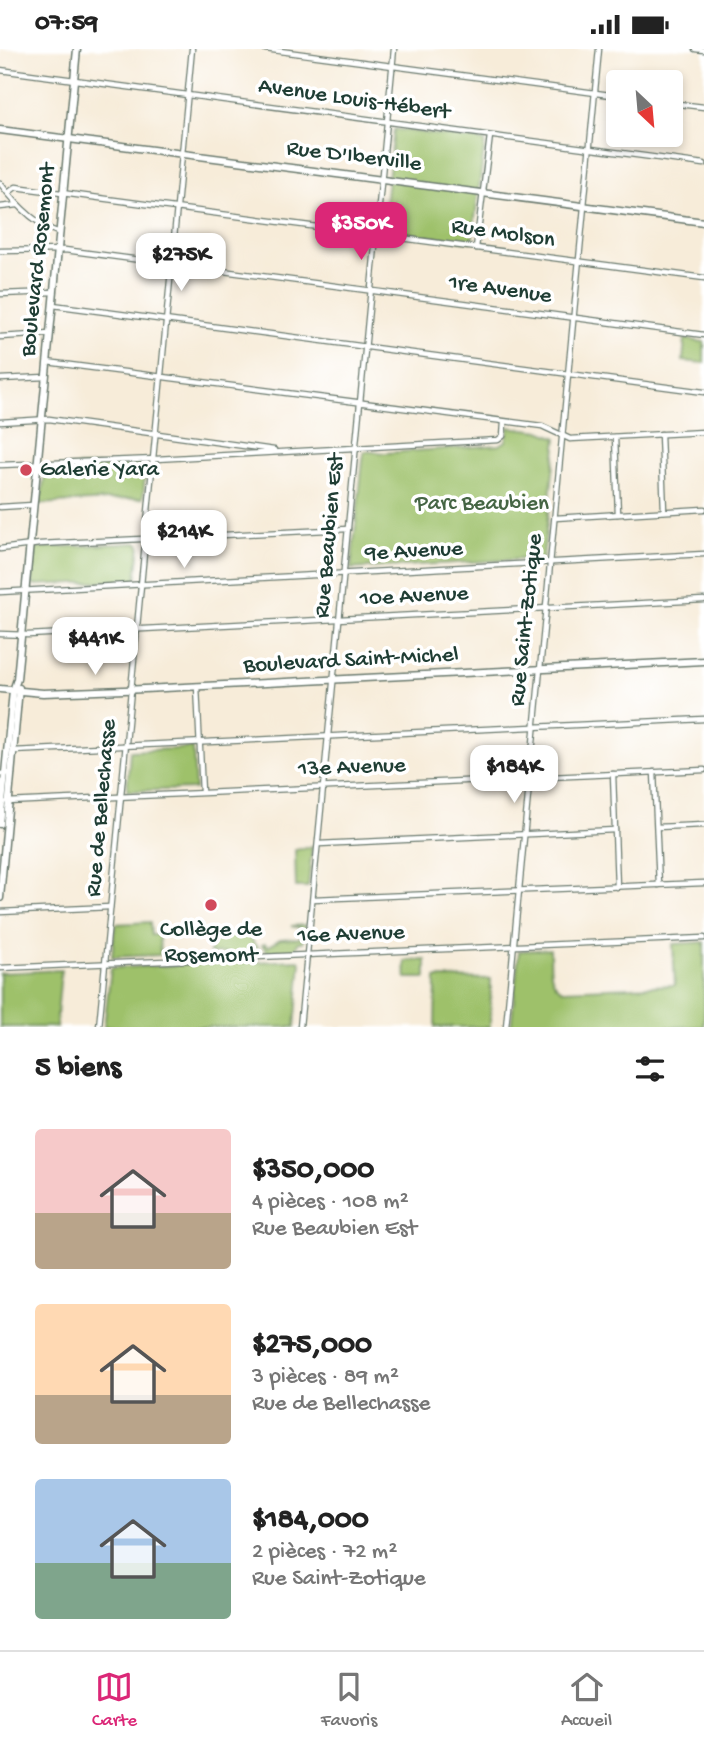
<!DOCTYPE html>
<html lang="fr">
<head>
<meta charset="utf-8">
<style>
  :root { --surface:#fff; --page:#f2f2f2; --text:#222; --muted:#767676; --line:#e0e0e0; --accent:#db2777 }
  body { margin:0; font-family:"Gochi Hand",sans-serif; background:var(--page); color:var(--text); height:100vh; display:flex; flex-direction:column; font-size:26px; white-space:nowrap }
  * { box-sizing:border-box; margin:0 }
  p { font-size:23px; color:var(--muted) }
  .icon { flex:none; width:38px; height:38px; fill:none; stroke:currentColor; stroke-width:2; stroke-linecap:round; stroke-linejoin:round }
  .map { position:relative; height:978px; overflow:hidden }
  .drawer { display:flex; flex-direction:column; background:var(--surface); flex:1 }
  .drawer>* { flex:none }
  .needle { width:46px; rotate:154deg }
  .controls { position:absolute; left:606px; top:21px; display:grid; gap:14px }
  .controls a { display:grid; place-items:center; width:77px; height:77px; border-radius:7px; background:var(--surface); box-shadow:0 4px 10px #0003; font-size:35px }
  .price { position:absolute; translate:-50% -60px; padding:0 16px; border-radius:14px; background:#fff; color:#222; font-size:23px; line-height:46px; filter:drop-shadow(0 2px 4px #0008) }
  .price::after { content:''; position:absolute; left:50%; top:42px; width:21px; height:16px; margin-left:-10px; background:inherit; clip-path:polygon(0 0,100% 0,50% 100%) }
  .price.on { background:var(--accent); color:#fff }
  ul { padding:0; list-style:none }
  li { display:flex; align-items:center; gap:21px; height:175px; padding:0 35px }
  li span { display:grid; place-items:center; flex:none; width:196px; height:140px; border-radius:7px; color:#555 }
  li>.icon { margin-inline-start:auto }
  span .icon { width:84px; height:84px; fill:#fffc; stroke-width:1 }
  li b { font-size:30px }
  h2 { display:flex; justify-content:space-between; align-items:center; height:84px; padding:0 35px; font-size:30px }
  .status { display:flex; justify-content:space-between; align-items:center; height:49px; padding:0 35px; background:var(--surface); direction:ltr }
  .status svg { height:19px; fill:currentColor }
  .tabs { display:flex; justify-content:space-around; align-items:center; height:98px; border-top:2px solid var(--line); background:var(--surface); font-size:19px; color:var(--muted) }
  .tabs a { display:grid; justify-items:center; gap:4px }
  .tabs .on { color:var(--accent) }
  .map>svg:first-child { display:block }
  .green { fill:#9ec16a; stroke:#5e7f4f; stroke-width:2 }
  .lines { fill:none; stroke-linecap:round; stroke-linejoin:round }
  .minor-casing { stroke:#6b7a6e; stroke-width:7 }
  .major-casing { stroke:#6b7a6e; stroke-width:9 }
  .minor { stroke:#fff; stroke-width:4.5 }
  .major { stroke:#fff; stroke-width:6 }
  .poi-dot { fill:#d1495b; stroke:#fff; stroke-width:2.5 }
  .labels { text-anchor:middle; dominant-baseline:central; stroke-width:7; stroke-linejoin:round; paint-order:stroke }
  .street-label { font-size:23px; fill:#1f3d34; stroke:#fff }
  .poi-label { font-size:23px; fill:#1f3d34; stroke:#fff; text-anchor:start }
  .park-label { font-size:23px; fill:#456544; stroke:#fff }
</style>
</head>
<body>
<div class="status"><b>07:59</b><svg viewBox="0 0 49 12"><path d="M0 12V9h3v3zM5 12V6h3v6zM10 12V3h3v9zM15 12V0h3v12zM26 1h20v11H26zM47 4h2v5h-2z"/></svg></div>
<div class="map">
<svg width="704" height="978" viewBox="0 0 704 978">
  <rect width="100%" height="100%" fill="#fff"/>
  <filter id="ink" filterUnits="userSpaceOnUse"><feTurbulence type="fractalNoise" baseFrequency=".0143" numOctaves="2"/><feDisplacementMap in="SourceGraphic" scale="14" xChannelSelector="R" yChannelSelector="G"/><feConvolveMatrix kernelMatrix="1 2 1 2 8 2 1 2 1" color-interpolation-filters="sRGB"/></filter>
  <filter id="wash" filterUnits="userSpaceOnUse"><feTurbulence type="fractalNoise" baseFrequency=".00686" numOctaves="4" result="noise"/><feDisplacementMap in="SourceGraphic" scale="28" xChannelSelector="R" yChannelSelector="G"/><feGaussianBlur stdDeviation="1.57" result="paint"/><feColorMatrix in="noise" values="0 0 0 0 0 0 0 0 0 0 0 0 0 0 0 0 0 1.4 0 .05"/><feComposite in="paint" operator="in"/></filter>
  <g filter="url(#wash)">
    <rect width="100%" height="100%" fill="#f7ecd9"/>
    <g class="green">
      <path d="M394,80L485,92L472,193L382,181Z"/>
      <path d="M685,290L704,293V314L683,312Z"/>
      <path d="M509,378L540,382L557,389L543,509L351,520L364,402L385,404L500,396L506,392Z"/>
      <path d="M146,414L143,449L40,455L46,419Z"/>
      <path d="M138,494L140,496L136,531L34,536L32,534L35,502L37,499Z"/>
      <path d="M193,699L195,740L127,742L130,702Z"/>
      <path d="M312,798L308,838H296L295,801Z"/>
      <path d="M150,873L151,886H159L160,906L112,908L115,875Z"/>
      <path d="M305,876L303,893H299L294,901L267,903L262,896L265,895L268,898L280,890L300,889V879L291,877Z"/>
      <path d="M248,885L260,903L210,905L211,887Z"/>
      <path d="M704,893V978H511L519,902L550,900C551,916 547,933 563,941L675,936L673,895Z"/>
      <path d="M299,911L301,913L295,978H104L111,919Z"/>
      <path d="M426,911V929H406L405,912Z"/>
      <path d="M61,921L56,978H0V924Z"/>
      <path d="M436,929L491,930L490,978H435Z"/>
    </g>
  </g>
  <g filter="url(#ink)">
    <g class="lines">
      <defs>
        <g id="minor">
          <path d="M265,0L618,47"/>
          <path d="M695,0L704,1"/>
          <path d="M0,21L704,115"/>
          <path d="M670,54L704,58"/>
          <path d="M0,134C15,154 35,176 60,184"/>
          <path d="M8,144L16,138L704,229"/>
          <path d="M0,158L18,156"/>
          <path d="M476,199L490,87"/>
          <path d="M0,202L65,201L704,286"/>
          <path d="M0,245L54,243"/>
          <path d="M53,256L704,343"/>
          <path d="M0,288L50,285"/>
          <path d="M47,313L542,377L570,390L704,383"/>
          <path d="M0,330L46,328"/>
          <path d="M0,373L49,370L274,401"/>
          <path d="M661,385L664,462"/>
          <path d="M615,388L618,465"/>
          <path d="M0,416L156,410L498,391L503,387L504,374"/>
          <path d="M0,458L33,456"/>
          <path d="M555,469L704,460"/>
          <path d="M0,500L40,495L348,480"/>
          <path d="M0,543L704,505"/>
          <path d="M0,585L28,586L704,551"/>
          <path d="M197,637L202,743"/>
          <path d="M13,702L704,670"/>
          <path d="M654,723L659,836"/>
          <path d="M0,725L12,724"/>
          <path d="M613,725L617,838"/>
          <path d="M7,753L704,721"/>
          <path d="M657,778L704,776"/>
          <path d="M319,795L615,781"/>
          <path d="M313,850L704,834"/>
          <path d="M0,863L110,858"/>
          <path d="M0,919L704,889"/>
          <path d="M99,978L192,0"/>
          <path d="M300,978L394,0"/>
          <path d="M506,978L599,0"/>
        </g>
        <g id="major">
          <path d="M0,81L704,173"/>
          <path d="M0,640L43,644L124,641L704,612"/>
          <path d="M0,775L13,642L17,630L77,0"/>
          <path d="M0,849L19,639"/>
        </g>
      </defs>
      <use href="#minor" class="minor-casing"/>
      <use href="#major" class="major-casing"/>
      <use href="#minor" class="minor"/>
      <use href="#major" class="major"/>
    </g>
  </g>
  <g class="poi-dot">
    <circle cx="26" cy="421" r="7"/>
    <circle cx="211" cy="856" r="7"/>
  </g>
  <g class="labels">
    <g class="street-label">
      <text transform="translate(354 51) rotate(8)">Avenue Louis-Hébert</text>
      <text transform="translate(354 108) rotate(7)">Rue D'Iberville</text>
      <text transform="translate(503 185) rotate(8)">Rue Molson</text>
      <text transform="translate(39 211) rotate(-84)">Boulevard Rosemont</text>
      <text transform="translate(500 241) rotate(8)">1re Avenue</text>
      <text transform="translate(330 487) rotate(-85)">Rue Beaubien Est</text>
      <text transform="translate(414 503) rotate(-3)">9e Avenue</text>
      <text transform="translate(414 548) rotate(-3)">10e Avenue</text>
      <text transform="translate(527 571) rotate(-84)">Rue Saint-Zotique</text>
      <text transform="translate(351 612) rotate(-3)">Boulevard Saint-Michel</text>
      <text transform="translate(352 719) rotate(-2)">13e Avenue</text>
      <text transform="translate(102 759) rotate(-85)">Rue de Bellechasse</text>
      <text transform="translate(351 886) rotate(-2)">16e Avenue</text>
    </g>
    <g class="poi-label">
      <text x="40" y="421">Galerie Yara</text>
      <text x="211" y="881" text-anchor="middle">Collège de<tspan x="211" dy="26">Rosemont</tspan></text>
    </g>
    <g class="park-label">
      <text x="482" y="455">Parc Beaubien</text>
    </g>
  </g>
</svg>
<div class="controls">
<a><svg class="needle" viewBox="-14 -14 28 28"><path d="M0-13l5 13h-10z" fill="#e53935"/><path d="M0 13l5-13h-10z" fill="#767676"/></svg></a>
</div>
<b class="price on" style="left:361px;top:213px">$350K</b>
<b class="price" style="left:181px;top:244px">$275K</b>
<b class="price" style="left:184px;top:521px">$214K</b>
<b class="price" style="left:95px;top:628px">$441K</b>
<b class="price" style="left:514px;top:756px">$184K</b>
</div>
<section class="drawer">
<h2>5 biens<svg class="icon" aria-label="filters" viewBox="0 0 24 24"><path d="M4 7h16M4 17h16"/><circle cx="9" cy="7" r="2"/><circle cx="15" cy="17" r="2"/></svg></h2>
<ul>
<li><span style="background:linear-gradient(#f6c9c9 60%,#b9a48a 0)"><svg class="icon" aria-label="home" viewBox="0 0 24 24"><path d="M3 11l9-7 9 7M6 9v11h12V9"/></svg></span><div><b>$350,000</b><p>4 pièces · 108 m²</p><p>Rue Beaubien Est</p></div></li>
<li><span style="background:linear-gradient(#ffd9b3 65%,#b9a48a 0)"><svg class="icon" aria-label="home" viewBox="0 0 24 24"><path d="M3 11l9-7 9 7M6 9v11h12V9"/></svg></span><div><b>$275,000</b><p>3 pièces · 89 m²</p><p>Rue de Bellechasse</p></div></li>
<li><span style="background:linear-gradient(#a9c7e8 60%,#7fa58c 0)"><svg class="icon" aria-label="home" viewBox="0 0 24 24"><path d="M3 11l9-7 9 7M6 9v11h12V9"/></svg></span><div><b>$184,000</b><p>2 pièces · 72 m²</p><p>Rue Saint-Zotique</p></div></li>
</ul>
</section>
<nav class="tabs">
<a class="on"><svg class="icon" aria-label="map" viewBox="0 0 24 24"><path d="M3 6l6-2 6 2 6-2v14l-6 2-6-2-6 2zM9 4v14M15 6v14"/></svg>Carte</a>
<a><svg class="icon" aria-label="saved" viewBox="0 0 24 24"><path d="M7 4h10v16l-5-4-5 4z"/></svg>Favoris</a>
<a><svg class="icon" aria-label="home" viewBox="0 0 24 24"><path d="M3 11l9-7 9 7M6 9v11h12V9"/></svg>Accueil</a>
</nav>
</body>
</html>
